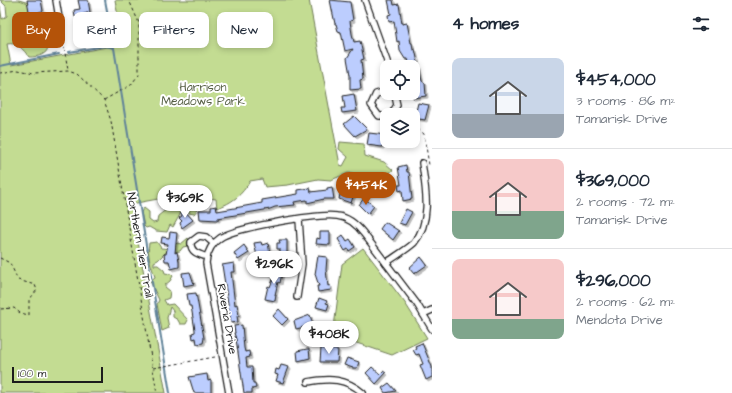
<!DOCTYPE html>
<html lang="en">
<head>
<meta charset="utf-8">
<style>
  :root { --surface:#fff; --page:#f6f6f7; --text:#1f2937; --muted:#747a83; --line:#e0e1e3; --accent:#b45309 }
  body { margin:0; font-family:"Architects Daughter",sans-serif; background:var(--page); color:var(--text); height:100vh; display:flex; flex-direction:column; font-size:15px; white-space:nowrap }
  * { box-sizing:border-box; margin:0 }
  p { font-size:13px; color:var(--muted) }
  .icon { flex:none; width:22px; height:22px; fill:none; stroke:currentColor; stroke-width:2; stroke-linecap:round; stroke-linejoin:round }
  .map { position:relative; flex:1; overflow:hidden }
  .drawer { display:flex; flex-direction:column; background:var(--surface); width:300px }
  .drawer>* { flex:none }
  .top-card { position:absolute; left:12px; top:12px; width:360px; height:36px; display:flex; gap:8px }
  .buttons { position:absolute; left:380px; top:60px; display:grid; gap:8px }
  .buttons a { display:grid; place-items:center; width:40px; height:40px; border-radius:8px; background:var(--surface); box-shadow:0 2px 6px #0003; font-size:20px }
  .scale { position:absolute; left:12px; bottom:10px; width:91px; box-sizing:border-box; padding-left:4px; border:2px solid #1c1c1c; border-top:0; font-size:11px; line-height:14px; white-space:nowrap; color:#1c1c1c; -webkit-text-stroke:3px #fff; paint-order:stroke }
  .price { position:absolute; translate:-50% -34px; padding:0 9px; border-radius:14px; background:#fff; color:#222; font-size:13px; line-height:26px; filter:drop-shadow(0 1px 2px #0008) }
  .price::after { content:''; position:absolute; left:50%; top:24px; width:12px; height:9px; margin-left:-6px; background:inherit; clip-path:polygon(0 0,100% 0,50% 100%) }
  .price.current { background:var(--accent); color:#fff }
  ul { padding:0; list-style:none }
  li { display:flex; align-items:center; gap:12px; height:100px; padding:0 20px }
  li+li { border-top:1px solid var(--line) }
  li span { display:grid; place-items:center; flex:none; width:112px; height:80px; border-radius:8px; color:#555 }
  li>.icon { margin-inline-start:auto }
  span .icon { width:48px; height:48px; fill:#fffc; stroke-width:1 }
  li b { font-size:17px }
  h2 { display:flex; justify-content:space-between; align-items:center; height:48px; padding:0 20px; font-size:17px }
  .tag { padding:0 14px; border-radius:8px; background:var(--surface); box-shadow:0 2px 6px #0003; font-size:14px; line-height:36px }
  .tag.current { background:var(--accent); color:#fff }
  main { display:flex; flex:1; min-height:0 }
  .map>svg:first-child { display:block }
  .green { fill:#c3dc92; stroke:#707c57 }
  .lines { fill:none; stroke-linecap:round; stroke-linejoin:round }
  .stream { stroke:#608399; stroke-width:2 }
  .building { fill:#bccdfe; stroke:#1c1c1c; filter:url(#shadow) }
  .minor-casing { stroke:#1c1c1c; stroke-width:8 }
  .path { stroke:#1c1c1c; stroke-width:1; stroke-dasharray:3 3; stroke-linecap:butt }
  .minor { stroke:#fff; stroke-width:5.5 }
  .labels { text-anchor:middle; dominant-baseline:central; stroke-width:4; stroke-linejoin:round; paint-order:stroke }
  .park-label { font-size:12px; fill:#565f45; stroke:#fff }
  .street-label { font-size:12px; fill:#1c1c1c; stroke:#fff }
</style>
</head>
<body>
<main>
<div class="map">
<svg width="432" height="393" viewBox="0 0 432 393">
  <defs>
    <filter id="shadow"><feDropShadow dx="2" dy="2" stdDeviation="0" flood-color="#0004"/></filter>
  </defs>
  <rect width="100%" height="100%" fill="#fff"/>
  <filter id="ink" filterUnits="userSpaceOnUse"><feTurbulence type="fractalNoise" baseFrequency=".025" numOctaves="2"/><feDisplacementMap in="SourceGraphic" scale="8" xChannelSelector="R" yChannelSelector="G"/><feConvolveMatrix kernelMatrix="1 2 1 2 8 2 1 2 1" color-interpolation-filters="sRGB"/></filter>
  <g filter="url(#ink)">
    <g class="green">
      <path d="M0,0H19L29,3L30,5L28,12L21,18L26,21L20,32L25,44H48C49,55 38,57 29,57C23,49 17,42 7,44L11,65L123,44L115,0H309L340,165L343,166L348,157L339,149L340,142L364,144L365,156L384,162L393,170L385,176L348,173L331,180L318,179L288,185L265,187L262,179L250,181C242,195 232,203 217,208L216,199L208,198L205,190L195,192C198,198 200,208 194,214L189,213V193L182,194L177,200L181,203L182,211L173,227L170,225L167,232L156,231L149,227L146,228L144,226L141,212L144,208L149,212V220L153,223L157,222L158,216L167,209L165,200L160,201L158,199L131,204L166,393H0V6L2,19L7,16L6,6Z"/>
      <path d="M188,238L190,242L188,246L183,247L180,251L165,253L158,260L154,262V265H158L164,270L165,273L171,274L173,276L170,281L165,285V287L170,291L169,298L164,300L167,305L173,304L188,320L186,324H180L178,320L173,317V311L170,307L167,318L169,328L162,331L157,304L159,300L150,281L155,277C151,265 147,255 149,243L157,242L161,248L171,249L177,243L181,244Z"/>
      <path d="M363,248L405,303L427,338L392,355L333,335L342,264Z"/>
    </g>
    <g class="lines">
      <g class="stream">
        <path d="M105,0L114,48"/>
        <path d="M69,52L105,46L114,48L170,393"/>
        <path d="M0,66L59,54"/>
      </g>
    </g>
    <g class="building">
      <path d="M27,0H41L43,11L39,12L41,20L31,22Z"/>
      <path d="M78,0H88L90,12L75,17L74,10L80,9Z"/>
      <path d="M330,0L350,2L353,20L350,21L352,34L354,42L360,41L364,59L361,60L363,79L360,80L361,89L350,90V75L347,58L353,49L345,51L341,32L338,31L336,24H335Z"/>
      <path d="M388,0H393L394,5L399,4L402,24L407,23L411,43H412L413,50L415,49L422,81L425,83L426,96L413,98V67H410L408,59H405L400,51L399,41L397,42L394,21L389,22L388,15L391,14Z"/>
      <path d="M35,30L36,36L44,35L45,42L30,43L28,31Z"/>
      <path d="M354,94L357,111L342,113L341,108H345L343,96Z"/>
      <path d="M418,103L429,105L425,120L413,118L414,111H416Z"/>
      <path d="M354,116L367,129L355,136L344,124Z"/>
      <path d="M369,133L386,135L382,147L367,145Z"/>
      <path d="M406,165L407,172H409L412,199L403,201L402,190L399,191L398,185H401L398,167Z"/>
      <path d="M332,187L334,199H324L307,203V200L294,202L295,205L275,207L270,209L218,218V220L200,219L199,210H211V207L216,206L217,211L229,209L262,203V200L298,194V190L310,188L311,192L327,190V188Z"/>
      <path d="M341,190L354,194L351,203L339,199Z"/>
      <path d="M364,198L374,206L368,214L359,205Z"/>
      <path d="M406,209L412,212L405,225L399,223Z"/>
      <path d="M184,210L193,220L182,228L180,223L182,221L179,218L182,216L180,212Z"/>
      <path d="M385,222L399,231L393,240L380,229Z"/>
      <path d="M170,232L177,233L175,253L177,252L179,261V267L171,269L169,261H165L164,254H166L168,244L161,243L162,237L169,238Z"/>
      <path d="M320,232H330V245L316,244L317,238L320,239Z"/>
      <path d="M343,235L347,241L350,239L355,247L349,251L348,249L345,251L338,239Z"/>
      <path d="M279,240H287V255H280V249H277V243H280Z"/>
      <path d="M261,242L262,245L268,243L270,254L257,256L254,243Z"/>
      <path d="M244,245L249,253L238,260L234,253Z"/>
      <path d="M318,256L327,257L326,270L328,286L330,285L331,290L318,292L317,286H319L315,274Z"/>
      <path d="M421,257L427,265L414,274L409,268Z"/>
      <path d="M234,263L235,272H231L235,305L237,304L239,316H237L238,322L231,323L222,265Z"/>
      <path d="M278,267L283,268L280,283L278,282L275,295H276L275,301L265,299L268,286L270,287Z"/>
      <path d="M190,272L194,284L184,286L182,273Z"/>
      <path d="M196,293L204,338L203,343L197,344L196,338L193,339L192,333L195,332V330L191,306H189L187,294Z"/>
      <path d="M319,298L327,301L326,303L329,304L327,310L316,307Z"/>
      <path d="M279,309L288,319L282,325L273,316Z"/>
      <path d="M310,315L313,325L296,329L294,321Z"/>
      <path d="M242,325L244,348L245,352L249,351L250,357L246,358L247,367H252L253,383H255L256,388L252,389V393H244L236,339L234,333H235L234,326Z"/>
      <path d="M422,343L432,367V377L426,380L420,365L423,364L419,354L416,355L413,350L416,348L415,346Z"/>
      <path d="M321,348L338,350L337,362H320Z"/>
      <path d="M307,349H309L310,358L298,361L297,351Z"/>
      <path d="M347,358L359,362L357,368H353L344,365Z"/>
      <path d="M281,365L289,367L283,383L276,381L278,375L275,374L276,369L279,370Z"/>
      <path d="M372,367L380,374L383,371L386,373L376,384L366,373Z"/>
      <path d="M207,374L208,381L211,380V393H194L189,377Z"/>
      <path d="M389,383L396,391L385,393L382,388Z"/>
    </g>
    <g class="lines">
      <defs>
        <g id="minor">
          <path d="M56,0L61,30"/>
          <path d="M365,0L389,67"/>
          <path d="M387,91L376,94L371,105L379,116H387"/>
          <path d="M391,115L397,105L395,96L391,93"/>
          <path d="M207,257C198,254 190,252 191,242L199,236L206,237L213,243"/>
          <path d="M386,263C396,256 406,250 414,243C432,221 426,190 422,163"/>
          <path d="M297,297L302,264L299,219"/>
          <path d="M423,314L432,310"/>
          <path d="M308,382C329,378 346,378 363,393"/>
          <path d="M229,393L206,263C207,253 211,244 220,238C234,228 319,213 337,216C348,217 357,225 364,234L417,304L432,329"/>
        </g>
      </defs>
      <use href="#minor" class="minor-casing"/>
      <g class="path">
        <path d="M62,36L68,70"/>
        <path d="M0,73L18,70L34,73L68,71L77,74L104,100L111,121L157,393"/>
        <path d="M104,100L131,85L139,74V23L129,0"/>
        <path d="M413,125L424,134L429,165"/>
        <path d="M0,258L10,263L18,280L35,285L37,290L29,300V315L20,313L14,308L0,309"/>
        <path d="M153,368L215,357"/>
      </g>
      <use href="#minor" class="minor"/>
    </g>
  </g>
  <g class="labels">
    <g class="park-label">
      <text x="203" y="87">Harrison<tspan x="203" dy="14">Meadows Park</tspan></text>
    </g>
    <g class="street-label">
      <text transform="translate(140 245) rotate(80)">Northern Tier Trail</text>
      <text transform="translate(227 319) rotate(80)">Riveria Drive</text>
    </g>
  </g>
</svg>
<div class="buttons">
<a><svg class="icon" aria-label="locate" viewBox="0 0 24 24"><circle cx="12" cy="12" r="6"/><path d="M12 2v4M12 18v4M2 12h4M18 12h4"/></svg></a>
<a><svg class="icon" aria-label="layers" viewBox="0 0 24 24"><path d="M12 4l9 5-9 5-9-5zM3 14l9 5 9-5"/></svg></a>
</div>
<div class="scale">100 m</div>
<b class="price current" style="left:366px;top:206px">$454K</b>
<b class="price" style="left:185px;top:219px">$369K</b>
<b class="price" style="left:274px;top:285px">$296K</b>
<b class="price" style="left:329px;top:355px">$408K</b>
<div class="top-card">
<a class="tag current">Buy</a>
<a class="tag">Rent</a>
<a class="tag">Filters</a>
<a class="tag">New</a>
</div>
</div>
<section class="drawer">
<h2>4 homes<svg class="icon" aria-label="filters" viewBox="0 0 24 24"><path d="M4 7h16M4 17h16"/><circle cx="9" cy="7" r="2"/><circle cx="15" cy="17" r="2"/></svg></h2>
<ul>
<li><span style="background:linear-gradient(#c9d6e8 70%,#9aa5b1 0)"><svg class="icon" aria-label="home" viewBox="0 0 24 24"><path d="M3 11l9-7 9 7M6 9v11h12V9"/></svg></span><div><b>$454,000</b><p>3 rooms · 86 m²</p><p>Tamarisk Drive</p></div></li>
<li><span style="background:linear-gradient(#f6c9c9 65%,#7fa58c 0)"><svg class="icon" aria-label="home" viewBox="0 0 24 24"><path d="M3 11l9-7 9 7M6 9v11h12V9"/></svg></span><div><b>$369,000</b><p>2 rooms · 72 m²</p><p>Tamarisk Drive</p></div></li>
<li><span style="background:linear-gradient(#f6c9c9 75%,#7fa58c 0)"><svg class="icon" aria-label="home" viewBox="0 0 24 24"><path d="M3 11l9-7 9 7M6 9v11h12V9"/></svg></span><div><b>$296,000</b><p>2 rooms · 62 m²</p><p>Mendota Drive</p></div></li>
</ul>
</section>
</main>
</body>
</html>
